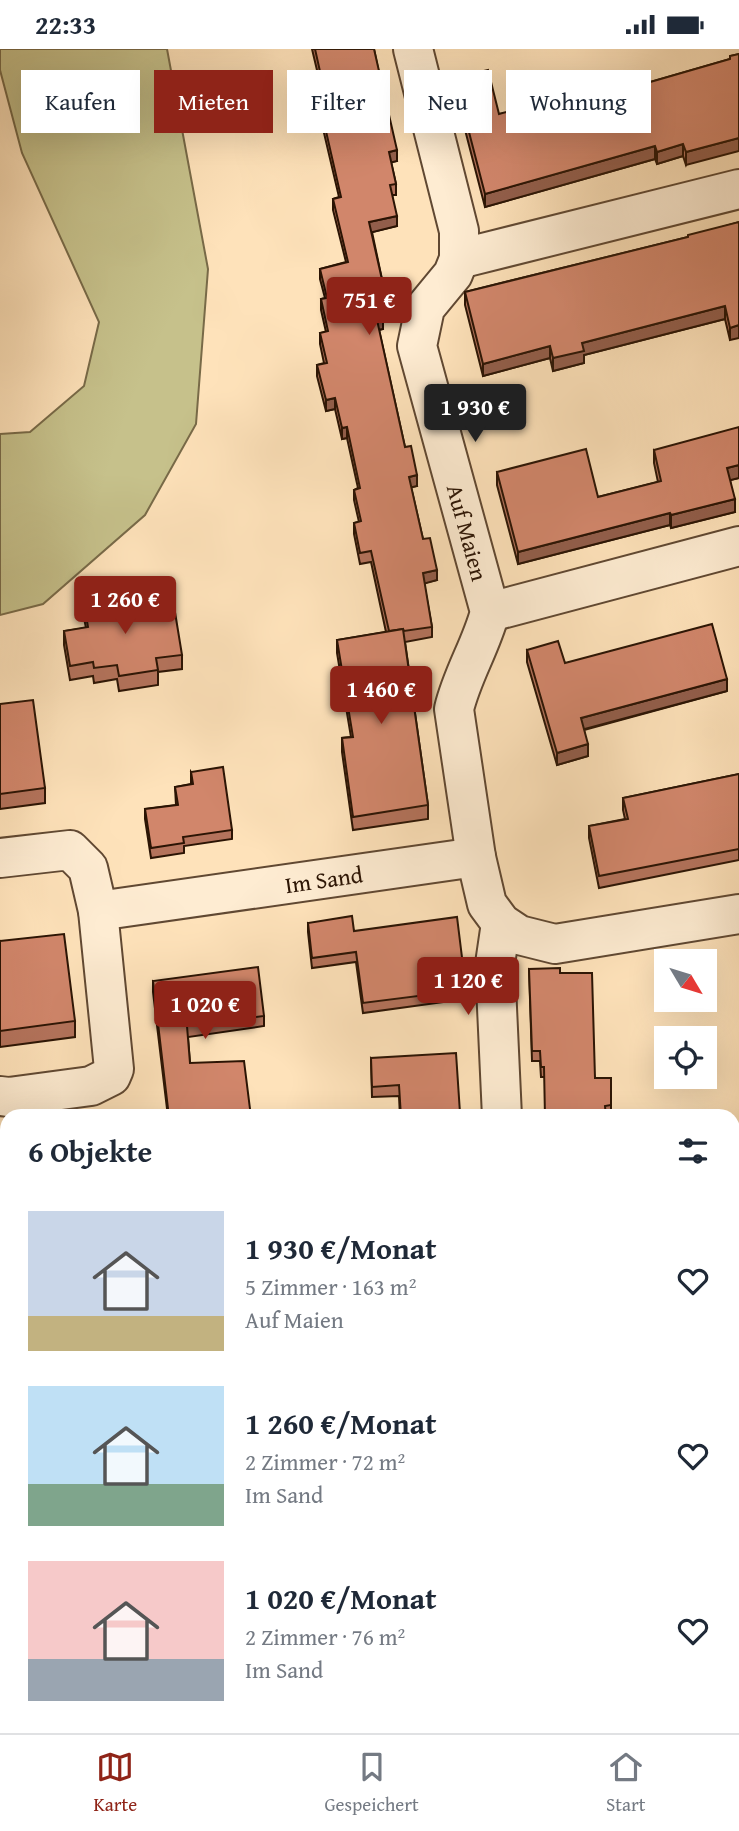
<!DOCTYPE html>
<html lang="de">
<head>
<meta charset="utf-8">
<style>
  :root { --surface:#fff; --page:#f6f6f7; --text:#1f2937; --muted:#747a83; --line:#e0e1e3; --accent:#8f2418 }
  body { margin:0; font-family:"Gentium Book Plus",serif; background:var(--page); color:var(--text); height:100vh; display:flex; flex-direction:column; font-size:26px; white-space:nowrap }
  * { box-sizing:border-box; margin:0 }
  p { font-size:23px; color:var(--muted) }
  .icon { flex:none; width:38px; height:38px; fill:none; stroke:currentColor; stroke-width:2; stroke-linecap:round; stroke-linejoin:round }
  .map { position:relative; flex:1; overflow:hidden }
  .side { position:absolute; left:0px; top:1060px; width:740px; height:625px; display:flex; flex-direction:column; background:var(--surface); border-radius:21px 21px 0 0; box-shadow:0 7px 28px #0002 }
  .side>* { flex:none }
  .banner { position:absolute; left:21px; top:21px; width:698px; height:63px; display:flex; gap:14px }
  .needle { width:46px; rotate:128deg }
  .tools { position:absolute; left:654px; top:900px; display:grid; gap:14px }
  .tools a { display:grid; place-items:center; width:63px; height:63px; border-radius:0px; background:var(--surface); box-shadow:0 7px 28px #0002; font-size:35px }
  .price { position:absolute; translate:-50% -60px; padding:0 16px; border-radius:7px; background:var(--accent); color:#fff; font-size:23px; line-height:46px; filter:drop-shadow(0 2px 4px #0008) }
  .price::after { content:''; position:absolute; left:50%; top:42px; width:21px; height:16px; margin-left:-10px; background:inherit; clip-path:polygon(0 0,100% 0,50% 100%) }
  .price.active { background:#222; color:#fff }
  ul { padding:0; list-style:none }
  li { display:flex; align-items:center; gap:21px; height:175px; padding:0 28px }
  li span { display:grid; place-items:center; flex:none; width:196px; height:140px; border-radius:0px; color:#555 }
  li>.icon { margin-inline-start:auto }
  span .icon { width:84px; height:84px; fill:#fffc; stroke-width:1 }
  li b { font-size:30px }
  h2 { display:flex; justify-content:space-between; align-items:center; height:84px; padding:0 28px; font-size:30px }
  .chip { padding:0 24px; border-radius:0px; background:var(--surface); box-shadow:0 7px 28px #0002; font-size:24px; line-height:63px }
  .chip.active { background:var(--accent); color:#fff }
  .status { display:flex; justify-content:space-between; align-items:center; height:49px; padding:0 35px; background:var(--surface); direction:ltr }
  .status svg { height:19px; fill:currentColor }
  .dock { display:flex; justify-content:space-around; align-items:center; height:98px; border-top:2px solid var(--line); background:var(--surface); font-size:19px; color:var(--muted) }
  .dock a { display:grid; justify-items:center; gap:4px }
  .dock .active { color:var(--accent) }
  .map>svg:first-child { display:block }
  .green { fill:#c6c18b; stroke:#786a48; stroke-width:2 }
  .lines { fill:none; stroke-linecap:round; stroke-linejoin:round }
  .minor-casing { stroke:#604832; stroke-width:42 }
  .path { stroke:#2b1404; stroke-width:4.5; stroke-dasharray:5 3.5; stroke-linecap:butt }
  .minor { stroke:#feecd2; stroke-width:38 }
  .wall { fill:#b4735c; stroke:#2b1404; stroke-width:2 }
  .shaded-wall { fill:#925e4b; stroke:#2b1404; stroke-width:2 }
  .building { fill:#d1866b; stroke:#2b1404; stroke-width:2 }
  .labels { text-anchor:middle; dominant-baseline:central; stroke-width:7; stroke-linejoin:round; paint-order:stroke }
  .street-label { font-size:23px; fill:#2b1404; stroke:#feecd2 }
</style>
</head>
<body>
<div class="status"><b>22:33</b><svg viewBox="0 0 49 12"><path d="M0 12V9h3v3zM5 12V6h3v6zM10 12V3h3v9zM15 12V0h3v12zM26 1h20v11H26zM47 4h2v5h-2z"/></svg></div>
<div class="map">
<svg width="739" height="1684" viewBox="0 0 739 1684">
  <rect width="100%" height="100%" fill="#fee2ba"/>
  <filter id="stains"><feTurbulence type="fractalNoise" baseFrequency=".00286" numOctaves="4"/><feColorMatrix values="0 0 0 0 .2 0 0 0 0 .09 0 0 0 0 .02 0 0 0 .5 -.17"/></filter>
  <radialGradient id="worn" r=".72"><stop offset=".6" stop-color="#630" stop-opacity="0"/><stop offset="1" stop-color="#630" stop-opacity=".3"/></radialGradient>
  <g class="green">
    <path d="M0,0H167L208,220L196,375L145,466L43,555L0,566V385L30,383L84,337L99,273L22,104L0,21Z"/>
    <path d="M0,1182L7,1183V1678H628V1684H0Z"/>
  </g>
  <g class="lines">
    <defs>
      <g id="minor">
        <path id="s1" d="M413,0L459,182V210L453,225L425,259L417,297L490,563C481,597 462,626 454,660L476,808L487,855L501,874L519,886L555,895L739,865"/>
        <path d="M459,210L739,140"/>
        <path d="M490,563L739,497"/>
        <path d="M0,809L70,801L88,819L98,862L114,1020L111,1027L91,1037L9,1048L0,1047"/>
        <path id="s2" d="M98,862L476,808"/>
        <path d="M501,874L495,915L502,1068"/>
      </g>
    </defs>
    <use href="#minor" class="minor-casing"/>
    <g class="path">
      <path d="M0,1381L7,1382"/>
      <path d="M339,1678V1684"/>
    </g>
    <use href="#minor" class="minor"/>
  </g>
  <g class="wall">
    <path d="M312,0H374L397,112L391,113L396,135V146H392L397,177L372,183L383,235V246L378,247L383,280L379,281L405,398L417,437L411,438L423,490L437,531L424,534L432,578V588L405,593L428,756V770L353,781L342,703V689L351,688L337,604V591L386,583L371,513L360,515L354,485V474L359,473L354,451V441L358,439L347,389L342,390L335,360L326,362L317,327V316L324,314L320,295V284L326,283L321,261V250L325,249L320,230V220L346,213L333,161V150L339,148L320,67V56L325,55Z"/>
    <path d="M739,5L686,116L683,107L657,115L655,110L485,158L455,42V29L499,65L581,53L730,10V7Z"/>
    <path d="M739,173L730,291L725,270L584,306V314L553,322L550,309L483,327L465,256V243L688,188Z"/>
    <path d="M654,401L739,429L730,431L735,463L671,479L670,476L518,515L497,436V423L598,448L658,433L654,414Z"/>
    <path d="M83,550L113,561L182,606V620L158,623V636L119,642L117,630L94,634L93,627L70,631L64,596V582L86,579L83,564Z"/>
    <path d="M527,601L565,614L727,642L584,681L588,707L557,716L527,613Z"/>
    <path d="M0,655L45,739V754L0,760Z"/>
    <path d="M191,723L232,781V790L184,797V804L151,809L145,770V760L176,756L175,738L191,735Z"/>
    <path d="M739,725V811L599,839L589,789V777L625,770L623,761V749Z"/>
    <path d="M308,874L354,882L466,941V950L363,964L356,913L312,919L308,883Z"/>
    <path d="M0,892L75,972V988L0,998Z"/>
    <path d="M529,920L560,924L595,1029H611V1067L606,1068L544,1028H541L540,1012H532Z"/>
    <path d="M153,932L264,967V977L188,988L190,1014L251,1068H168L153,943Z"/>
    <path d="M371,1009L460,1064L465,1068H400L399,1047L372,1048Z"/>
    <path d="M733,1175H739V1389L733,1388Z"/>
    <path d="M733,1578L739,1579V1629H733Z"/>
  </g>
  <g class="shaded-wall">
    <path d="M739,89V102L686,116V103Z"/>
    <path d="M683,95V107L657,115V103Z"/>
    <path d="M655,97V110L485,158V145Z"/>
    <path d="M397,101V112L389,114V103Z"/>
    <path d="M397,167V177L369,184V173Z"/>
    <path d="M725,257V270L584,306V314L553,322V309L582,294Z"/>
    <path d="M383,269V280L377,281V271Z"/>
    <path d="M739,276V289L730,291V279Z"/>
    <path d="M550,297V309L483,327V315Z"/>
    <path d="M335,349V360L326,362V351Z"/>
    <path d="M347,378V389L342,390V379Z"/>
    <path d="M739,416V429L727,432V419Z"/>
    <path d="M417,426V437L409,439V428Z"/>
    <path d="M735,450V463L671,479V466Z"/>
    <path d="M670,464V476L518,515V503Z"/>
    <path d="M437,521V531L423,535V524Z"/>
    <path d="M727,630V642L581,681V669Z"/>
    <path d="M588,695V707L557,716V704Z"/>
  </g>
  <g class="building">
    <path d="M315,0H374L397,101L389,103L396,135L390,136L397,167L369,173L383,235L375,237L383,269L377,271L405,398L411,397L417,426L409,428L423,490L430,489L437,521L423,524L432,578L404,582L403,580L389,582L371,502L360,504L354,474L361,472L354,441L360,439L347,378L342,379L335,349L326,351L317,316L327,314L320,284L328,282L321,250L327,249L320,220L348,213L333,150L341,148L320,56L327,54Z"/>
    <path d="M739,5V89L686,103L683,95L657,103L655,97L485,145L455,29L488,21L499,65L578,43L581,53L730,10V7Z"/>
    <path d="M739,173V276L730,279L725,257L582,294L584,302L553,309L550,297L483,315L465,243L688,188V186Z"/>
    <path d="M739,378V416L727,419L735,450L671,466L670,464L518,503L497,423L586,400L598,448L661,432L654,401Z"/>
    <path d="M110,545L113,561L173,551L182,606L156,609L158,621L119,627L117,616L94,619L93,613L70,617L64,582L88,578L83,550Z"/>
    <path d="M712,575L727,630L581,669L588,695L557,704L527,601L558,592L565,614Z"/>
    <path d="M403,580L428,756L353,768L342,689L353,688L337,591Z"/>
    <path d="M33,651L45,739L0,745V655Z"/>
    <path d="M223,718L232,781L183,788L184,794L151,799L145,760L178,756L175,738L193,735L191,723Z"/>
    <path d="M739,725V800L599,827L589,777L628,770L623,749Z"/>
    <path d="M352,867L354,882L457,868L466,941L363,954L356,903L312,909L308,874Z"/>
    <path d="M64,885L75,972L0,982V892Z"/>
    <path d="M258,918L264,967L187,977L190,1014L244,1012L251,1068H169L153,932Z"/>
    <path d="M560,919V924H592L595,1029H611V1056L605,1057L606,1068H545L544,1018H541L540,1002H532L529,920Z"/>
    <path d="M456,1004L460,1064H465V1068H401L399,1036L372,1038L371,1009Z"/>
    <path d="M733,1175H739V1293L737,1311H739V1374L733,1373Z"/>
    <path d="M733,1578L739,1579V1618H733Z"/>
  </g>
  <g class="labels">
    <g class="street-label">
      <text stroke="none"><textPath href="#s1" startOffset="508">Auf Maien</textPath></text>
      <text stroke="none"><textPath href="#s2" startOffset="228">Im Sand</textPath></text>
    </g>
  </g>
  <rect width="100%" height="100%" filter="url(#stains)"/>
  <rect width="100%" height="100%" fill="url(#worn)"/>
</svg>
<div class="tools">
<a><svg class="needle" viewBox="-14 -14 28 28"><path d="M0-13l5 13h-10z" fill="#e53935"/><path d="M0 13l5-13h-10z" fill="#747a83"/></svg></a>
<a><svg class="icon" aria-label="locate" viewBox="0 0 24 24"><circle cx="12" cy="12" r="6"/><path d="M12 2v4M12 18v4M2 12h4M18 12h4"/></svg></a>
</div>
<b class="price" style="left:369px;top:288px">751 €</b>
<b class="price active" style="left:475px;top:395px">1 930 €</b>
<b class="price" style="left:125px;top:587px">1 260 €</b>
<b class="price" style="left:381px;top:677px">1 460 €</b>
<b class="price" style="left:468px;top:968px">1 120 €</b>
<b class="price" style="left:205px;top:992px">1 020 €</b>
<div class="banner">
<a class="chip">Kaufen</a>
<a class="chip active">Mieten</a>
<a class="chip">Filter</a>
<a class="chip">Neu</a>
<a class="chip">Wohnung</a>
</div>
<section class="side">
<h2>6 Objekte<svg class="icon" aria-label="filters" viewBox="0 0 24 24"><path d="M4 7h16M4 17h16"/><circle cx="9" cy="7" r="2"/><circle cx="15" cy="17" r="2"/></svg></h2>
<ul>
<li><span style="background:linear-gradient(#c9d6e8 75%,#c2b280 0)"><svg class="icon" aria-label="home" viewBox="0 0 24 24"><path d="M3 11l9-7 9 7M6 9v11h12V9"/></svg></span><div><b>1 930 €/Monat</b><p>5 Zimmer · 163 m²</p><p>Auf Maien</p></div><svg class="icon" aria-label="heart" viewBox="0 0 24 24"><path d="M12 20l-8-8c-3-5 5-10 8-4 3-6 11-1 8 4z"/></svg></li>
<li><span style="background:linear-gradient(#bfe0f5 70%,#7fa58c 0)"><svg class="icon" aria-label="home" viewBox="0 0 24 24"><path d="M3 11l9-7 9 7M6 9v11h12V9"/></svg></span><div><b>1 260 €/Monat</b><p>2 Zimmer · 72 m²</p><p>Im Sand</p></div><svg class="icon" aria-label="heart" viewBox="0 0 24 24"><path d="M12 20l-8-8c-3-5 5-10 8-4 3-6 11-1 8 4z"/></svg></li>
<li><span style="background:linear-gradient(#f6c9c9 70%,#9aa5b1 0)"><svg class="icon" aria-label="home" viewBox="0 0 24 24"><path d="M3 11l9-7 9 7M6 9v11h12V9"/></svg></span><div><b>1 020 €/Monat</b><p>2 Zimmer · 76 m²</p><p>Im Sand</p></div><svg class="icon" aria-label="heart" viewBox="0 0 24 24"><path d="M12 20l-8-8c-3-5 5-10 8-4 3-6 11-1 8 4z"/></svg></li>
</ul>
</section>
</div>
<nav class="dock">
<a class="active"><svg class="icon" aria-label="map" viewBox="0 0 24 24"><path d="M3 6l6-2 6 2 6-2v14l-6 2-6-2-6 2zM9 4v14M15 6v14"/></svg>Karte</a>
<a><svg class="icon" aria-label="saved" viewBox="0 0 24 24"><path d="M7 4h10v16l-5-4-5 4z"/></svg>Gespeichert</a>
<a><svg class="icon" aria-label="home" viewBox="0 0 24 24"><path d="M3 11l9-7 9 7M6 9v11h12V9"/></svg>Start</a>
</nav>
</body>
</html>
